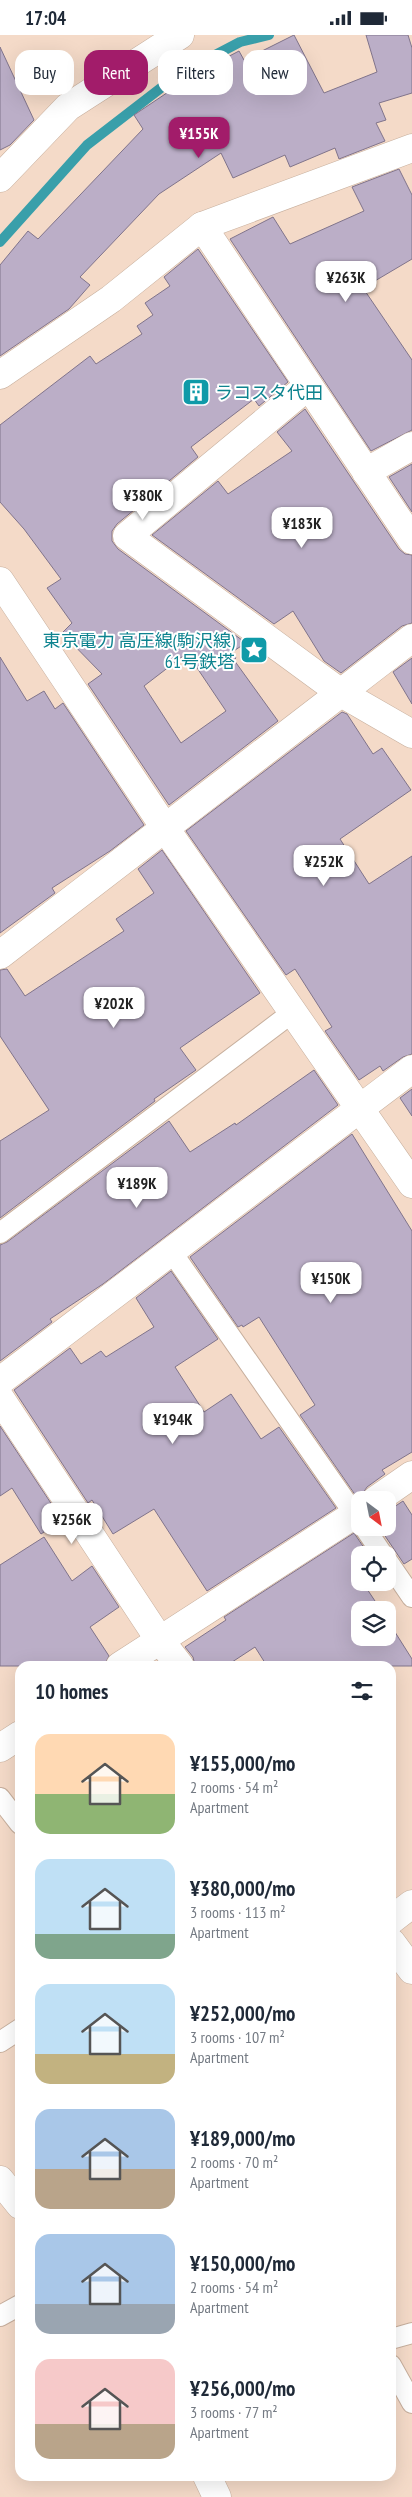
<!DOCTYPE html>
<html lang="en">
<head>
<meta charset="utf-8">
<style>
  :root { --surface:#fff; --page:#f6f6f7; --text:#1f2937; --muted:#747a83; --accent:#a21c6a }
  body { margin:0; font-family:"PT Sans Narrow","Noto Sans JP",sans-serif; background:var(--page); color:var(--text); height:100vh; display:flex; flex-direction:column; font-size:19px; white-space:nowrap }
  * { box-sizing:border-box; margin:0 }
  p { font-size:16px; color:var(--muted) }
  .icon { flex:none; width:28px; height:28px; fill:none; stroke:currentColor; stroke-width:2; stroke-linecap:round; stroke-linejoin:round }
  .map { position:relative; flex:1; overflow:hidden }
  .drawer { position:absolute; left:15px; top:1626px; width:381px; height:820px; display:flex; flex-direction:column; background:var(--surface); border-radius:15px; box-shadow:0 5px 20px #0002 }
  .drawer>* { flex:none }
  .banner { position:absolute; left:15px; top:15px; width:382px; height:45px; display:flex; gap:10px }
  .needle { width:32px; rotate:148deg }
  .tools { position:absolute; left:351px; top:1456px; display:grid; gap:10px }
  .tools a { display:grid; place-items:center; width:45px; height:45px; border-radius:10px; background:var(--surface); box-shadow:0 5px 20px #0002; font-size:25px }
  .price { position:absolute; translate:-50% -42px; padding:0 11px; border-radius:10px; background:#fff; color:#222; font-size:16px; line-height:32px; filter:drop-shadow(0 1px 2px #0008) }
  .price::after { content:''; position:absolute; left:50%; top:30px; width:15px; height:11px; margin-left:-8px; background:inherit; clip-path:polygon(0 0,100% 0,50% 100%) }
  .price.current { background:var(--accent); color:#fff }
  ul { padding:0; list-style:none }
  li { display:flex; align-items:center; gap:15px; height:125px; padding:0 20px }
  li span { display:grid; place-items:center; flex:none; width:140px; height:100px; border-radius:15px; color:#555 }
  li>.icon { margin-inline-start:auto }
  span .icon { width:60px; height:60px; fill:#fffc; stroke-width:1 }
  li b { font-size:21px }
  h2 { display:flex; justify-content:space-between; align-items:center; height:60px; padding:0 20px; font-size:21px }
  .tag { padding:0 18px; border-radius:15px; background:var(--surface); box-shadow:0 5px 20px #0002; font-size:18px; line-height:45px }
  .tag.current { background:var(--accent); color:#fff }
  .status { display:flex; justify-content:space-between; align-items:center; height:35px; padding:0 25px; background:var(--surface); direction:ltr }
  .status svg { height:14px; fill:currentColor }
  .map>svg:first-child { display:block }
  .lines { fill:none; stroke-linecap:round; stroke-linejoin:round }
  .stream { stroke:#399faa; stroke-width:10 }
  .building { fill:#bbaec7; stroke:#80748b; fill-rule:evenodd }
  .lane-casing { stroke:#c7af9d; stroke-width:22 }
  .street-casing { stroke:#c7af9d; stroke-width:29 }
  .lane { stroke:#fff; stroke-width:20 }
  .street { stroke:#fff; stroke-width:28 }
  .labels { text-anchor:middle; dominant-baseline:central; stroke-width:4; stroke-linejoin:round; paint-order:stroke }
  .culture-label { font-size:18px; fill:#0d838f; stroke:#fff; text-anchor:start }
</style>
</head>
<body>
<div class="status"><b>17:04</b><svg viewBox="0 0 49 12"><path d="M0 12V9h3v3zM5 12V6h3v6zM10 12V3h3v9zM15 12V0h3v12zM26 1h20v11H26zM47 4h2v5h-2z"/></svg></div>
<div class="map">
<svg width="412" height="2462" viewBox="0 0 412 2462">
  <rect width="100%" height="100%" fill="#f4dac8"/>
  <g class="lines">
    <path class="stream" d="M0,207L87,110L179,39L240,7L269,0"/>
  </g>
  <g class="building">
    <path d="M294,0L324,58L377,37L366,0H408L412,13V58L379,68L386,85L376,88L385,106L339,124L335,113L290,132L285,120L233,143L221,118L159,159L80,242L90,250L69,274L0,321V230L28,196L38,204L143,94L134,80L195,39L239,16L244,25Z"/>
    <path d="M0,12L34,85L10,110L0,115Z"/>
    <path d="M399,134L412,160V224L363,253L412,325V395L371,416L230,204L273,182L290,209L364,176L352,152Z"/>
    <path d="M198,214L288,347L259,371L254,364L191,412L198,422L117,489L112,496V506L118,514L246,608L232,617L236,623L234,625L278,686L169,770L88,649L102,639L62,598L72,588L47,553L61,544L24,494L0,467V390L90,321L96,329L142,299L137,291L153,280L145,268L170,251L164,242ZM187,618L226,676L181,708L144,651Z"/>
    <path d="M305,374L399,514L405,519L412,520V588L402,591L341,638L324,626L293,576L274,589L152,500L218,446L228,459L292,416L277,397Z"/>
    <path d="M412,429V477L389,442Z"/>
    <path d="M0,622L27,666L44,656L55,674L63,668L144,790L110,816L52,853L55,858L0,898Z"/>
    <path d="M412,623V669L393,637Z"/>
    <path d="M342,677L347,679L373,719L382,713L411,755L340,804L369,849L412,821V1019L403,1022L383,1036L380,1031L359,1045L325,996L332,992L295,934L286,940L186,796Z"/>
    <path d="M162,815L260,958L180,1013L196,1035L154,1064L155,1066L0,1183V1106L49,1075L0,1001V935L7,934L25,961L124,896L116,884L154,858L138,834Z"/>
    <path d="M314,1035L338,1070L103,1249L50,1284L52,1287L0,1326V1210L7,1207L169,1086L190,1117L235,1088L236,1090Z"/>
    <path d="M412,1054V1081L400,1063Z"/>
    <path d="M352,1099L412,1196V1417L382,1435L385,1439L367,1452L361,1461H356L300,1380L315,1370L259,1282L243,1292L242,1290L238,1292L190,1222Z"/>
    <path d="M171,1236L218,1304L175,1332L204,1377L231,1359L261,1404L279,1392L336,1473L207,1556L154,1474L113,1499L92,1465L88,1468L14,1355L70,1313L81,1329L101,1316L106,1322L154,1292L136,1263Z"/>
    <path d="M0,1391L62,1485L41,1499L12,1453L0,1461Z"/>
    <path d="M403,1466L412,1480V1524L404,1529L379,1492H388V1476Z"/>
    <path d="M354,1498L369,1520H360V1548H377L367,1554L381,1575H360V1602H388V1586L412,1624V1631H267L255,1612L226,1631H195L193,1622L185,1612L226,1585L224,1582Z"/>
    <path d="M44,1502L72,1546L92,1531L119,1572L90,1592L109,1621L104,1631H0V1530Z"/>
  </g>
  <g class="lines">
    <defs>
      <g id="lane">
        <path d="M0,1198L293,977"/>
        <path d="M171,1216L360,1487"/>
        <path d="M364,1492L383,1520"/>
        <path d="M388,1527L412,1562"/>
        <path d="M0,1763L20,1789"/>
        <path d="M0,2007L20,1994"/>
        <path d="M0,2281L20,2270"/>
        <path d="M391,2304L412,2298"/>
        <path d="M391,2330L412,2368"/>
      </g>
      <g id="street">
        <path d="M0,143L68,72L180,0"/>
        <path d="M202,191L412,505"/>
        <path d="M0,340L111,264L202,191L412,113"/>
        <path d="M308,351L127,501L341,658L412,699"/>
        <path d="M366,437L412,411"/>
        <path d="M0,546L165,793L412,1149"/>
        <path d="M0,920L412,603"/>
        <path d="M0,1346L412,1034"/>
        <path d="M0,1363L159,1604L180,1631"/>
        <path d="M376,1465L412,1440"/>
        <path d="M120,1631L360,1476"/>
        <path d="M0,1713L20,1700"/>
        <path d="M391,1885L412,1869"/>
        <path d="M391,1907L412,1935"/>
        <path d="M0,2145L20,2170"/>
        <path d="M207,2441L217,2462"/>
      </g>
    </defs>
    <use href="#lane" class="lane-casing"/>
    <use href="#street" class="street-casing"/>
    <use href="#lane" class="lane"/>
    <use href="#street" class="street"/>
  </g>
  <defs>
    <symbol id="building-square" viewBox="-11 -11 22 22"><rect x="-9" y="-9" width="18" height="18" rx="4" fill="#0f9aa8" stroke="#fff"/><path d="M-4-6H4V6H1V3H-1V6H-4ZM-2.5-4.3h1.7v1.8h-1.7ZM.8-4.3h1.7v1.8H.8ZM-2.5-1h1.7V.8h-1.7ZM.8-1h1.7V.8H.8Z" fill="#fff"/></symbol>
    <symbol id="sight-square" viewBox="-11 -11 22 22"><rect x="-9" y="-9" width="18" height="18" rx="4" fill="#0f9aa8" stroke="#fff"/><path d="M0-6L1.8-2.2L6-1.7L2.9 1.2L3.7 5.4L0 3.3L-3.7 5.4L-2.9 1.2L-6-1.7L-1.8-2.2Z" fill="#fff"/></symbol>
  </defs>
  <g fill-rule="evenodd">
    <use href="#building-square" x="180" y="341" width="32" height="32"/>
    <use href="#sight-square" x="238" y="599" width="32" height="32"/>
  </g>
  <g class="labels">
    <g class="culture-label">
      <text x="215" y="357">ラコスタ代田</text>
      <text x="235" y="605" text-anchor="end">東京電力 高圧線(駒沢線)<tspan x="235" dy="21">61号鉄塔</tspan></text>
    </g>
  </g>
</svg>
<div class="tools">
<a><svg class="needle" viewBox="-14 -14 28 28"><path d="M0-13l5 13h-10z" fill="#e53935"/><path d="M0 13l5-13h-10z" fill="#747a83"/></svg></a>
<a><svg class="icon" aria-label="locate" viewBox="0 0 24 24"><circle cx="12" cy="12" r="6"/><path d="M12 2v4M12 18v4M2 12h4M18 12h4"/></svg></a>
<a><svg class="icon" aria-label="layers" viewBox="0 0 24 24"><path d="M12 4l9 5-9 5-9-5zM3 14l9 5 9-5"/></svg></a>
</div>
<b class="price current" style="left:199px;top:124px">¥155K</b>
<b class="price" style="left:346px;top:268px">¥263K</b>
<b class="price" style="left:143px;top:486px">¥380K</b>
<b class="price" style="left:302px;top:514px">¥183K</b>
<b class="price" style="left:324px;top:852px">¥252K</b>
<b class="price" style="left:114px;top:994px">¥202K</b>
<b class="price" style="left:137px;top:1174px">¥189K</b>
<b class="price" style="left:331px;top:1269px">¥150K</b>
<b class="price" style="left:173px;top:1410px">¥194K</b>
<b class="price" style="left:72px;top:1510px">¥256K</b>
<div class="banner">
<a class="tag">Buy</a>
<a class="tag current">Rent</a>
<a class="tag">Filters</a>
<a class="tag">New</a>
</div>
<section class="drawer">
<h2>10 homes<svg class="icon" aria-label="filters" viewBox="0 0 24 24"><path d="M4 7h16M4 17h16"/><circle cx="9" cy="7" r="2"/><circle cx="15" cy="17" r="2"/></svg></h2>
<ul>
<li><span style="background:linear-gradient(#ffd9b3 60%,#8fb573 0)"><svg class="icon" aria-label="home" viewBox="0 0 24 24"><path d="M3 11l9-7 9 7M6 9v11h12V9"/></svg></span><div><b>¥155,000/mo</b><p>2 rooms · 54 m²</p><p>Apartment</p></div></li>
<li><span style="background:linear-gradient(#bfe0f5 75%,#7fa58c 0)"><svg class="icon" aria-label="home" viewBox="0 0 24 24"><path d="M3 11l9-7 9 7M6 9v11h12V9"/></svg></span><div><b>¥380,000/mo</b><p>3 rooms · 113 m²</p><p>Apartment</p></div></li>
<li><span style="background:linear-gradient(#bfe0f5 70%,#c2b280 0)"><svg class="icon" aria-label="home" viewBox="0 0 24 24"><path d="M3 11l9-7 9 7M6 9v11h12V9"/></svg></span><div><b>¥252,000/mo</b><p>3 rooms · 107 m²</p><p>Apartment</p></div></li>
<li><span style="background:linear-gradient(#a9c7e8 60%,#b9a48a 0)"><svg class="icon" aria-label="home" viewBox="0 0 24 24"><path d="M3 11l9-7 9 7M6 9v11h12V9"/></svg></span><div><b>¥189,000/mo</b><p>2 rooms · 70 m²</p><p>Apartment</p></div></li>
<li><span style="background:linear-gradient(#a9c7e8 70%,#9aa5b1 0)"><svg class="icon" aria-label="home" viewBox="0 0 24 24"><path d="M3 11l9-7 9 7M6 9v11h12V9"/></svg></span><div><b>¥150,000/mo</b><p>2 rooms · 54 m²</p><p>Apartment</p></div></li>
<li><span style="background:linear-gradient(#f6c9c9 65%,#b9a48a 0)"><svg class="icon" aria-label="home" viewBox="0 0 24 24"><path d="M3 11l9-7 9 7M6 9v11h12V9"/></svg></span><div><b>¥256,000/mo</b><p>3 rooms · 77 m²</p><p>Apartment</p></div></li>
</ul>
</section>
</div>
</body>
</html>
